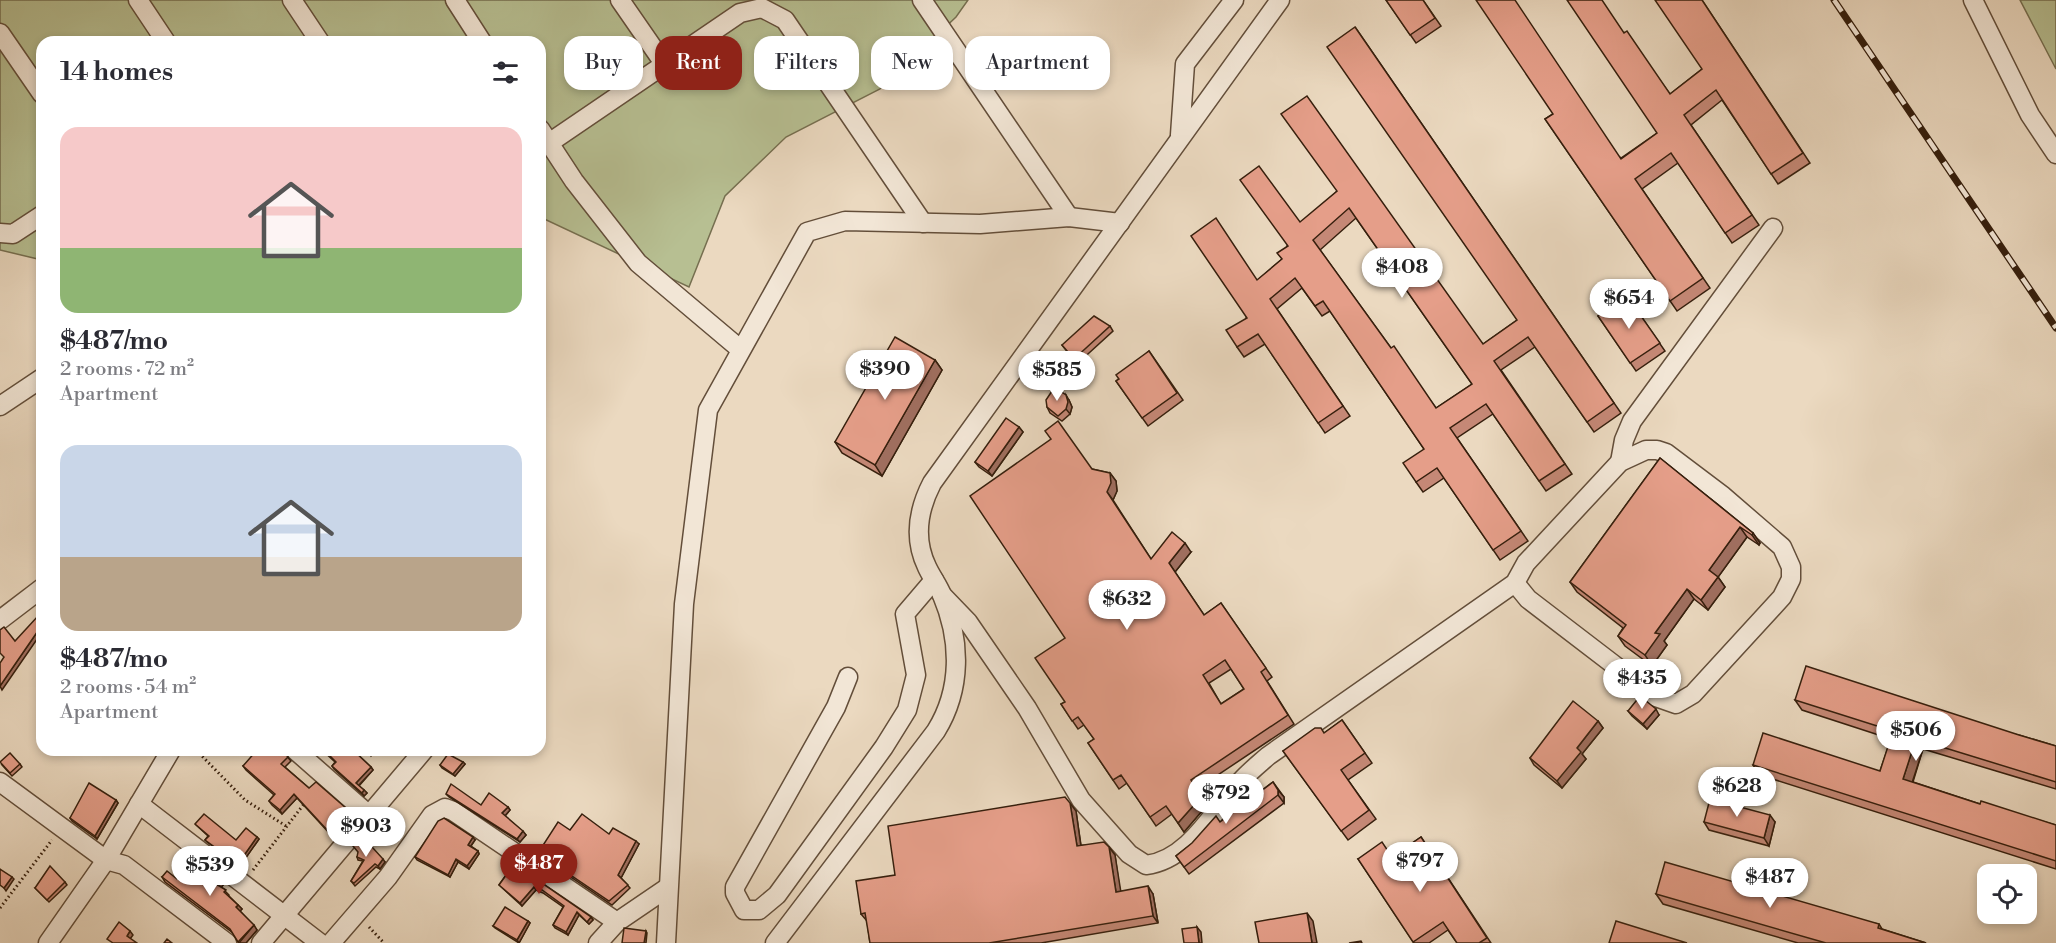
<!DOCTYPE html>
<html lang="en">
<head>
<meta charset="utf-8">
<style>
  :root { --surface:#fff; --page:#f2f2f3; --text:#2b2b33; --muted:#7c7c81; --accent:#8f2418 }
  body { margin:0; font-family:"Libre Bodoni",serif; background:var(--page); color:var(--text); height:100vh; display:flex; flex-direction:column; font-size:22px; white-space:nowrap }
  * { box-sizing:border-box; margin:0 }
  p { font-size:20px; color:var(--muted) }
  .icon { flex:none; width:33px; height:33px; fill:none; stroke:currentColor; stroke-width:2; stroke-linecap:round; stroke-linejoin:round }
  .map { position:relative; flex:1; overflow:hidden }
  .side { position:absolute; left:36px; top:36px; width:510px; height:720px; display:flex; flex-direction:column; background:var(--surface); border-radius:18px; box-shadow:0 3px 9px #0003 }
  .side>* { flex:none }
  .hud { position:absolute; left:564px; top:36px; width:570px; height:54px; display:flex; gap:12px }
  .buttons { position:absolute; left:1977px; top:864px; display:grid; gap:12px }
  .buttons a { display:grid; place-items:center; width:60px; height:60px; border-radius:12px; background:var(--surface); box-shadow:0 3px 9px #0003; font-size:30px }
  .price { position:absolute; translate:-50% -51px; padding:0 14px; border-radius:21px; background:#fff; color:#222; font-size:20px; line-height:39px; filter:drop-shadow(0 2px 3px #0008) }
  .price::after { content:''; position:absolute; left:50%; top:36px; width:18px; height:14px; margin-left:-9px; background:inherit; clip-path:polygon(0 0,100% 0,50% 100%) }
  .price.active { background:var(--accent); color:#fff }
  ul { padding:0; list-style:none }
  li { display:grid; align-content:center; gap:12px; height:318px; padding:0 24px }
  li span { display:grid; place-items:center; height:186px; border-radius:18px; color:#555 }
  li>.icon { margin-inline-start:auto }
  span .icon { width:108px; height:108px; fill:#fffc; stroke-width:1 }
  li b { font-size:26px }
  h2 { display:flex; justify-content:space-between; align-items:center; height:72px; padding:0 24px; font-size:26px }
  .pill { padding:0 21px; border-radius:18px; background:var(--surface); box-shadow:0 3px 9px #0003; font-size:21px; line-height:54px }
  .pill.active { background:var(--accent); color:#fff }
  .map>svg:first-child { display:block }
  .green { fill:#b7bf92; stroke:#766f50; stroke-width:1.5 }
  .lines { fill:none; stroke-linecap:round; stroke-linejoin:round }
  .minor-casing { stroke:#634e3a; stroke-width:21 }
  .path { stroke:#361f0d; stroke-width:3; stroke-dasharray:1.5 3; stroke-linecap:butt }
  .minor { stroke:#f2e6d6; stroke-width:18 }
  .rail-casing { stroke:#361f0d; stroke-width:7 }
  .rail { stroke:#f2e6d6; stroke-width:4.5; stroke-dasharray:14; stroke-linecap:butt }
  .wall { fill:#c58876; stroke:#361f0d; stroke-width:1.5; fill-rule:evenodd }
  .shaded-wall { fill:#a06f60; stroke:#361f0d; stroke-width:1.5 }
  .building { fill:#e59e89; stroke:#361f0d; stroke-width:1.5; fill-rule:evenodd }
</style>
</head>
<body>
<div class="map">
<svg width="2056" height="943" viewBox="0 0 2056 943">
  <rect width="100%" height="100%" fill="#ebd9c0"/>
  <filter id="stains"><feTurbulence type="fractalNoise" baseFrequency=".00333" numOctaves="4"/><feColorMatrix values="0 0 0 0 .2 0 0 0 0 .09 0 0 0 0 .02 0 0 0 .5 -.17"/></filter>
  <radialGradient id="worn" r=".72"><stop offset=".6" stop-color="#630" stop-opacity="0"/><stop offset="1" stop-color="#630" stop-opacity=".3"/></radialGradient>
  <g class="green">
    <path d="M0,0H968L956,17L880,89L786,137L725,196L689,287L540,217V42H42V260L0,250Z"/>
    <path d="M2020,0H2056V69Z"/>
  </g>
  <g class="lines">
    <defs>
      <g id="minor">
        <path d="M138,0L166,42"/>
        <path d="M292,0L320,42"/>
        <path d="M455,0L482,42"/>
        <path d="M620,0L665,65"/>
        <path d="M922,0L1069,217"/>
        <path d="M1973,0L2030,115L2056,154"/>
        <path d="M0,33L42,94"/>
        <path d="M540,129L574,181L638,263L740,349"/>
        <path d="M1180,135L1185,64L1234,0"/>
        <path d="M549,143L740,13L762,8L785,20L923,223"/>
        <path d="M0,233L13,234L42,215"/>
        <path d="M0,406L42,378"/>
        <path d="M1620,462L1624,440L1632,421L1773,228"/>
        <path d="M942,595L968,622L1027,708L1081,800L1129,854L1146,865C1189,860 1214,810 1241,781C1249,772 1259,764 1268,756L1515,583L1526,563L1620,462L1646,450H1657L1666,453L1723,496L1782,547L1791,567V579L1782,597L1693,694L1676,704L1656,697L1528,599L1515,583"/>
        <path d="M0,620L42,588"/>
        <path d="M848,677L836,707L735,887V893L744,910H759L777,895L884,747L907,710L916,675L905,614L934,580"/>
        <path d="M295,750L369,815"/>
        <path d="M0,782L106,860L124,865L227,943"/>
        <path d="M139,804L320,943"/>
        <path d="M48,943L106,860L171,750"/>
        <path d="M261,943L424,750"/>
        <path d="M331,943L388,877L432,815L445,808L453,811L617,922"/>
        <path d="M598,943L617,922L667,888"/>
        <path d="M666,943L684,604L708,410L807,232L845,221L980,224L1069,217L1120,223"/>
        <path d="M775,943L936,731C962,689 961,640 942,595C938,585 931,576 927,567C913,538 918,510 932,483L1280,0"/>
      </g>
    </defs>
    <use href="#minor" class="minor-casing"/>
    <g class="path">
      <path d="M196,750L245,800L286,826"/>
      <path d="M253,870L304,804"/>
      <path d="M0,908L52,840"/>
      <path d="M369,927L384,943"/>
    </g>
    <use href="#minor" class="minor"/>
    <defs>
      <path id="rail" d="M1834,0L2056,328"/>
    </defs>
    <use href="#rail" class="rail-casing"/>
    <use href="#rail" class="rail"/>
  </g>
  <g class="wall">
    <path d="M1386,0H1423L1441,26L1416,43Z"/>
    <path d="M1702,0L1810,163L1778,184L1722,100L1691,125L1759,225L1732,243L1678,163L1642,189L1710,288L1677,311L1545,119L1553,114L1621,158L1657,133L1624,32L1670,94L1702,69Z"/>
    <path d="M1355,27L1621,413L1594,432L1535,347L1501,370L1572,474L1546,491L1493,414L1457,438L1528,541L1500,560L1444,478L1423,492L1416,482L1424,449L1330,311L1322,316L1302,288L1277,309L1350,416L1325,433L1265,344L1244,357L1237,347L1258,280L1282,259L1287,246L1337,191L1483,344L1517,320ZM1356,218L1472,384L1436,408L1391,348L1320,250Z"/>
    <path d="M1627,296L1665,351L1636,371L1598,316Z"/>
    <path d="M1110,326L1113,331L1077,364L1062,345Z"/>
    <path d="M1149,351L1183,400L1148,426L1116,381Z"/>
    <path d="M935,360L942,370L882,476L842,453L835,442Z"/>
    <path d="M1069,400L1072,407L1070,414L1062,421L1050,413L1047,407Z"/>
    <path d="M1019,427L1023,432L992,476L979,467L975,462Z"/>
    <path d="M1660,458L1753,533L1760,543L1759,545L1747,537L1718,577L1725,587L1708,610L1694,599L1664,641L1667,645L1652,666L1625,646L1618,636L1623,628L1577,592L1570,582Z"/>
    <path d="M1092,469L1110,473L1116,481L1117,491L1113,500L1151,559L1191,552L1175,572L1204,615L1221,603L1272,677L1267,681L1294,724L1197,789L1208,804L1184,832L1172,814L1156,826L1127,783L1119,789L1088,743L1094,739L1084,725L1078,729L1061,704L1065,702V638ZM1231,669L1244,689L1221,704L1209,683Z"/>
    <path d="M1795,700L2019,735L2056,746V789L1923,749L1913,782L1980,804L2056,825V869L1760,775L1753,765L1880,771L1891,739L1802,710Z"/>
    <path d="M1628,711L1659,715L1647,729L1632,716Z"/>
    <path d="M1342,720L1372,763L1348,780L1376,819L1348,840L1283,751L1324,733Z"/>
    <path d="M1598,721L1603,728L1582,754L1586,759L1562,788L1534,765L1530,758Z"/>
    <path d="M322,750H353L371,767L373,770L359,786L364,790L367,793L364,796L334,769L332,766L335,762Z"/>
    <path d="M367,750H376L371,756Z"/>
    <path d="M284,753L291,761L285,767L309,788L350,814L332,836L297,798L282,814L272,805L269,801L274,795L246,770L243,766Z"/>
    <path d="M463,762L465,764L455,776L442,768L440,765Z"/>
    <path d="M20,764L22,767L12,776L2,765Z"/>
    <path d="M1273,782L1284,797V803L1189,874L1176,856Z"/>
    <path d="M446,794L481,805L508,807L510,810L505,816L526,835L520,842L449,797Z"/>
    <path d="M116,800L118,803L97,839L72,821L70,818Z"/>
    <path d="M1076,811L1081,845L1109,847L1115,855L1120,891L1153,894L1158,923L1041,943H870L867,921L861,914L895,875Z"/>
    <path d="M1704,822H1775L1769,846L1709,830Z"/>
    <path d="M195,824L236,840L257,837L259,839L240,866L207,842L205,840L208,836Z"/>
    <path d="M570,830L609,834L639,844L621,878L630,888L612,905L540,856L538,853Z"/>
    <path d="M1421,837L1491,943H1457L1448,930L1429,943H1414L1358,859L1392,857Z"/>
    <path d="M475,840L471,846L478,851L479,854L469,869L458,862L450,877L417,860L415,857Z"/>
    <path d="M357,857L385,862L380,869L376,867L355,886L351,881L363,861L358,860Z"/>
    <path d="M514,864L591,917L593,920L589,924L579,915L568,935L555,928L553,925L563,907L543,893L536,890L522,906L499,885Z"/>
    <path d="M162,877L224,884L221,887L229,895V896L242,909L240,911L257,930L246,943H239L233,933L165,882Z"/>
    <path d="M65,882L67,885L49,902L35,888Z"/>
    <path d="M1656,894L1879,924L1882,929L1926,943H1798L1663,904Z"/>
    <path d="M528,921L530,923L519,943L495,928L493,926Z"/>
  </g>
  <g class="shaded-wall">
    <path d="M935,360L942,370L882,476L875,465Z"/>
    <path d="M1066,395L1069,400L1072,407L1070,414L1066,409Z"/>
    <path d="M1019,427L1023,432L992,476L988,471Z"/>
    <path d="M1110,473L1116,481L1117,491L1113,500L1107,492Z"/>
    <path d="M1740,527L1747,537L1716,580L1709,570Z"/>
    <path d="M1753,533L1760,543L1759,545L1752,535Z"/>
    <path d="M1185,543L1191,552L1175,572L1169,563Z"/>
    <path d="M1718,577L1725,587L1708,610L1701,600Z"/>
    <path d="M1687,589L1694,599L1664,641L1667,645L1652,666L1645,655L1655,633Z"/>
    <path d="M42,625V632L2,690L0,686Z"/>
    <path d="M1656,709L1659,715L1647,729L1643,724Z"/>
    <path d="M1598,721L1603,728L1582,754L1586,759L1562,788L1557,781L1577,748Z"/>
    <path d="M1916,739L1923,749L1910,789L1903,779Z"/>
    <path d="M463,762L465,764L455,776L453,774Z"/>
    <path d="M371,767L373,770L358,786L356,783Z"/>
    <path d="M364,790L367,793L364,796L362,793Z"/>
    <path d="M1278,790L1284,797V803L1278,795Z"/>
    <path d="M294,794L297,798L282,814L280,810Z"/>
    <path d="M1202,796L1208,804L1184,832L1178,823Z"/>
    <path d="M116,800L118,803L97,839L95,836Z"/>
    <path d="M1070,803L1076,811L1082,854L1077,846Z"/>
    <path d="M508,807L510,810L504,817L502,813Z"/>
    <path d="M347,809L350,814L332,836L329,832Z"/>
    <path d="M1770,815L1775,822L1769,846L1764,838Z"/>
    <path d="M523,831L526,835L520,842L517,839Z"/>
    <path d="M257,837L259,839L240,866L238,864Z"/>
    <path d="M473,837L475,840L470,847L468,845Z"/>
    <path d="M636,841L639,844L621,878L618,875Z"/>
    <path d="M1109,847L1115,855L1122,899L1116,892Z"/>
    <path d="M478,851L479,854L469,869L467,866Z"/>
    <path d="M383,859L385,862L380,869L378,866Z"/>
    <path d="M456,859L458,862L450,877L448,875Z"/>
    <path d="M12,877L14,879L6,891L4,888Z"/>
    <path d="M221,879L224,884L220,889L216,884Z"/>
    <path d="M1148,886L1153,894L1158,923L1153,916Z"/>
    <path d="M534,887L536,890L522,906L520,903Z"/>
    <path d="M238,905L242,909L239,912L236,907Z"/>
    <path d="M577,912L579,915L568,935L566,932Z"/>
    <path d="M1307,913L1313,921L1317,943H1312Z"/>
    <path d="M591,917L593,920L589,924L587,922Z"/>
    <path d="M528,921L530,923L519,943L517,940Z"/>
    <path d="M254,925L257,930L246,943H239Z"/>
    <path d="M1197,927L1201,932L1202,943H1199Z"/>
    <path d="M130,931L133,935L130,939L127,936Z"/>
    <path d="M646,931L647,933L646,943H644Z"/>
  </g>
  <g class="building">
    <path d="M1386,0H1423L1435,18L1410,35Z"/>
    <path d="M1476,0H1515L1621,159L1657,133L1567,0H1602L1624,33L1627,31L1670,94L1702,69L1655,0H1702L1803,153L1771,174L1716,90L1684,115L1752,215L1725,233L1671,153L1635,179L1703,278L1670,301L1545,119L1553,114Z"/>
    <path d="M1355,27L1614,403L1587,422L1528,337L1494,361L1565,464L1539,481L1486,404L1450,428L1521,531L1493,550L1437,468L1416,482L1403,463L1424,449L1323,301L1315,306L1295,278L1270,299L1343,406L1318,423L1258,334L1237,347L1226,330L1247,318L1191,236L1216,218L1257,280L1282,259L1277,253L1288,246L1240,180L1259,166L1300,222L1337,191L1281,114L1307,96L1483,344L1517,320L1327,47ZM1349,208L1472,384L1436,408L1394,346L1391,348L1313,240Z"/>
    <path d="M1627,296L1660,343L1630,363L1598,316Z"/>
    <path d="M1094,316L1110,326L1074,359L1062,345Z"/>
    <path d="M895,337L935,360L875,465L835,442Z"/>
    <path d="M1149,351L1177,393L1142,418L1116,381L1119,379L1116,375Z"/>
    <path d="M1052,391H1060L1066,395L1068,402L1066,409L1058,416L1047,407L1046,400Z"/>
    <path d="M1006,418L1019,427L988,471L975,462Z"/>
    <path d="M1058,421L1092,469L1110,473L1111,483L1107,492L1151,559L1172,532L1185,543L1169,563L1204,615L1221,603L1266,668L1261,672L1288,715L1191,780L1202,796L1178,823L1166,806L1150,817L1121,775L1113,780L1088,743L1094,739L1078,717L1072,721L1061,704L1065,702L1035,658L1065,638L970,496L1051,439L1045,431ZM1225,660L1244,689L1221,704L1203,675Z"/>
    <path d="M1660,458L1753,533L1752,535L1740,527L1709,570L1718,577L1701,600L1687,589L1655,633L1660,634L1645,655L1618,636L1626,625L1570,582Z"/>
    <path d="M38,616L42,620V625L0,686V663L4,657L0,653V630L4,627L15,641Z"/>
    <path d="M1806,666L2019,735L2056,746V782L1916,739L1903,779L1980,804L1981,801L2056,825V861L1753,765L1763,733L1880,771L1893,731L1795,700Z"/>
    <path d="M1640,696L1656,709L1643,724L1628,711Z"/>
    <path d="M1573,701L1598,721L1577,748L1581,752L1557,781L1530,758Z"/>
    <path d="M1342,720L1365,753L1341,770L1369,810L1341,831L1283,751L1315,728H1321L1324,733Z"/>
    <path d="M257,750H282L288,757L281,764L309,788L316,782L347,809L329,832L294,794L280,810L269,801L275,794L243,766Z"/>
    <path d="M324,750H353L371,767L356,783L364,790L362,793L332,766L336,762Z"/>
    <path d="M10,753L20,764L10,773L0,762Z"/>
    <path d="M448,754L463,762L453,774L440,765Z"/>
    <path d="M1273,782L1278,790V795L1184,867L1176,856L1192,843L1216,816L1220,822Z"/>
    <path d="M89,783L116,800L95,836L70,818Z"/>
    <path d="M451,784L481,805L489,793L508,807L502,813L523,831L517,839L446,794Z"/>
    <path d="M1065,797L1070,803L1077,846L1104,842L1109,847L1116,892L1148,886L1153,916L989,943H870L865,913L861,914L856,881L895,875L888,826Z"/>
    <path d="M1710,799L1770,815L1764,838L1704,822Z"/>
    <path d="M204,814L236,840L246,828L257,837L238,864L205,840L209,836L195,824Z"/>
    <path d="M582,814L609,834L613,828L636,841L618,875L628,885L609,901L538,853L558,822L570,830Z"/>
    <path d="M444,818L473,837L468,845L478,851L467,866L456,859L448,875L415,857L438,821Z"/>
    <path d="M362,836L383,859L378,866L375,864L354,883L351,881L364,860L357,857L358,852L353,846Z"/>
    <path d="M1421,837L1487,938L1479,943H1457L1443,922L1413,942L1358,859L1382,842L1392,857Z"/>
    <path d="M192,857L221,879L216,884L226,890L224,892L238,905L236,907L254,925L238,942L230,929L162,877L167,871L177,879Z"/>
    <path d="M1665,862L1879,924L1878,928L1926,943H1826L1656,894Z"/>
    <path d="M514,864L591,917L587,922L577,912L566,932L553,925L564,906L542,890L534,887L520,903L499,885Z"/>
    <path d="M50,866L65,882L47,900L35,888Z"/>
    <path d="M0,869L12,877L4,888L0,885Z"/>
    <path d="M505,907L528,921L517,940L493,926Z"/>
    <path d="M1307,913L1312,943H1259L1255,922Z"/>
    <path d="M1616,921L1687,943H1609Z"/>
    <path d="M119,922L130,931L127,936L137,943H113L107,939Z"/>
    <path d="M1197,927L1199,943H1184L1182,929Z"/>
    <path d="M624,928L646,931L644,943H622Z"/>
    <path d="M167,939L172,943H164Z"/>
    <path d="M1361,941L1362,943H1349Z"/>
  </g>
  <rect width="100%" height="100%" filter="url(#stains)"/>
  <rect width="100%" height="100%" fill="url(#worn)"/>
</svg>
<div class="buttons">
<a><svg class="icon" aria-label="locate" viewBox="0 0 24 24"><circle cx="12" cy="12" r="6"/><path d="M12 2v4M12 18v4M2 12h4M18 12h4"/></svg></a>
</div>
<b class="price" style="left:1402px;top:299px">$408</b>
<b class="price" style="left:1629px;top:330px">$654</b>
<b class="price" style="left:885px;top:401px">$390</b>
<b class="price" style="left:1057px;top:402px">$585</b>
<b class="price" style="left:1127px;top:631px">$632</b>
<b class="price" style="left:1642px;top:710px">$435</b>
<b class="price" style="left:1916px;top:762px">$506</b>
<b class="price" style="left:1737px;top:818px">$628</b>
<b class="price" style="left:1226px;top:825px">$792</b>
<b class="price" style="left:366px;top:858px">$903</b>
<b class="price" style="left:1420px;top:893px">$797</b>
<b class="price active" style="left:539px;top:895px">$487</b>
<b class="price" style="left:210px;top:897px">$539</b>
<b class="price" style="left:1770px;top:909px">$487</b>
<div class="hud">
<a class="pill">Buy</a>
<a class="pill active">Rent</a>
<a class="pill">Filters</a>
<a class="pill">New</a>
<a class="pill">Apartment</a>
</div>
<section class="side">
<h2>14 homes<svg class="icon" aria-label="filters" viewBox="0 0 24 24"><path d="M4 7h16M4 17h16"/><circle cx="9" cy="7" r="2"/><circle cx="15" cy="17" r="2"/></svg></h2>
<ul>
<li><span style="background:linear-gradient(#f6c9c9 65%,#8fb573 0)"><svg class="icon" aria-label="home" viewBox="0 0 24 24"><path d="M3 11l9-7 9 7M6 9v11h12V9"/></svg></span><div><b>$487/mo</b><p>2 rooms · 72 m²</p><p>Apartment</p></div></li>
<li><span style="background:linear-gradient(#c9d6e8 60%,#b9a48a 0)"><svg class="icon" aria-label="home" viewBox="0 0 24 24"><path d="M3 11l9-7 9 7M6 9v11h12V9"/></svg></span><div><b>$487/mo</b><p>2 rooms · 54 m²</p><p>Apartment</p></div></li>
</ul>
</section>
</div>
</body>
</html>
